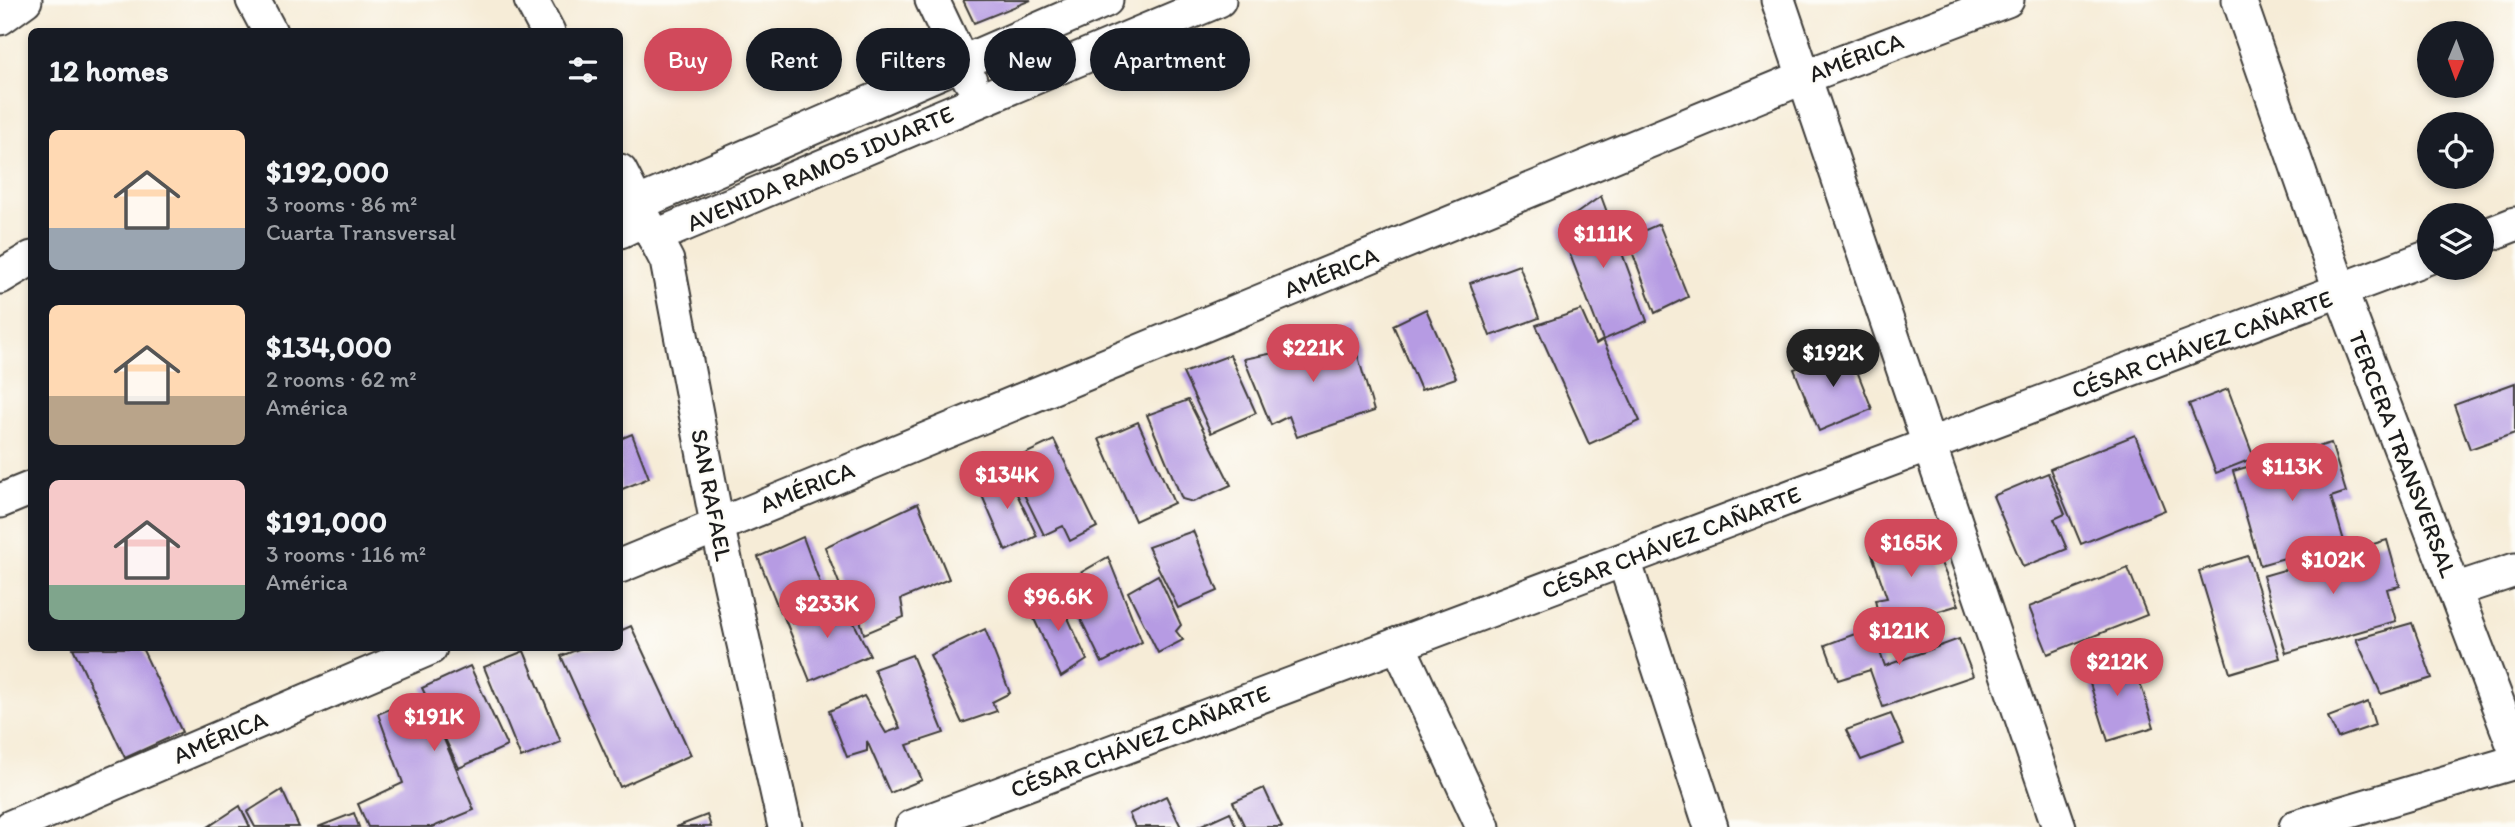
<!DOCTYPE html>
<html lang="en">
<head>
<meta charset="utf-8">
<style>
  :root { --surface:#171b24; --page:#20242c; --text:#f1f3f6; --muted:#9ea1a6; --accent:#d1495b }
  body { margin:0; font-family:Itim,sans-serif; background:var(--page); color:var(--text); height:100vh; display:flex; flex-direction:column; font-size:26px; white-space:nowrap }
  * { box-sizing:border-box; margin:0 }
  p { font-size:23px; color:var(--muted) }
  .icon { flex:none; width:38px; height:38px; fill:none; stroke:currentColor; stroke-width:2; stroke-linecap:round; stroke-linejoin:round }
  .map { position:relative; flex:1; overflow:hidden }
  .side { position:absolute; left:28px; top:28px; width:595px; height:623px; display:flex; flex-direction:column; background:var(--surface); border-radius:10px; box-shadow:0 4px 10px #0003 }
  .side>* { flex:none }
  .top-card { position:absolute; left:644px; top:28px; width:665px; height:63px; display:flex; gap:14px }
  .needle { width:46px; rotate:181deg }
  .fabs { position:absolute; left:2417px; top:21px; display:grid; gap:14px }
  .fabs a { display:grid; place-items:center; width:77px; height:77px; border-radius:50%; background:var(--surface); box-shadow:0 4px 10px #0003; font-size:35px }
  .price { position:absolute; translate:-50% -60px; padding:0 16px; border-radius:24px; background:var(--accent); color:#fff; font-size:23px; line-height:46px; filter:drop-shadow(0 2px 4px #0008) }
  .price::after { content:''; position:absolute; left:50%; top:42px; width:21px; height:16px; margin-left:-10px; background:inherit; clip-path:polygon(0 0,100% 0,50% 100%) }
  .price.selected { background:#222; color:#fff }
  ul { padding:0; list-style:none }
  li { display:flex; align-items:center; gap:21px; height:175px; padding:0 21px }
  li span { display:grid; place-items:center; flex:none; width:196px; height:140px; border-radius:10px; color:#555 }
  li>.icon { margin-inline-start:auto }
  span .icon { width:84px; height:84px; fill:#fffc; stroke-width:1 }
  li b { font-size:30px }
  h2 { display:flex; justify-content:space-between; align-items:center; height:84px; padding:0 21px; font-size:30px }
  .pill { padding:0 24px; border-radius:32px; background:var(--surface); box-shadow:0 4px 10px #0003; font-size:24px; line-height:63px }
  .pill.selected { background:var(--accent); color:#fff }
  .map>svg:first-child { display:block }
  .building { fill:#b69be3 }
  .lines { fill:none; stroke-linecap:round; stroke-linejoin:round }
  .street-casing { stroke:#3d3b38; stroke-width:37 }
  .street { stroke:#fff; stroke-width:33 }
  .labels { text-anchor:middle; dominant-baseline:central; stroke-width:5; stroke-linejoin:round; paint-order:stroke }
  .street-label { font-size:24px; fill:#1c1c1c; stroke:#fdfcf7 }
</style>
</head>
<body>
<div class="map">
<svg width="2515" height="827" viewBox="0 0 2515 827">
  <rect width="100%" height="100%" fill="#fdfcf7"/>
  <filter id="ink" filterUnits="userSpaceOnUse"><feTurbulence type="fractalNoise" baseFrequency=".0143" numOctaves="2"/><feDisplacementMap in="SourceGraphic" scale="14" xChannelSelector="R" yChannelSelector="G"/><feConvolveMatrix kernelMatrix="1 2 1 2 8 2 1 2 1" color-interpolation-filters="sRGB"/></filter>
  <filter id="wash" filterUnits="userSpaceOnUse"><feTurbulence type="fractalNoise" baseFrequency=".00686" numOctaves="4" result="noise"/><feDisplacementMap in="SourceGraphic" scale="28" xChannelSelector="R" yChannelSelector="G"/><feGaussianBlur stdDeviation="1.57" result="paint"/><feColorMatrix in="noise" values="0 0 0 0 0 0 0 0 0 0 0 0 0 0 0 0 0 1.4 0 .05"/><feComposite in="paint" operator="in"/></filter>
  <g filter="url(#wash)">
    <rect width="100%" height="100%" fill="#f6ecd7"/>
    <g id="blocks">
      <g class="building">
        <path d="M963,0H1031L974,23Z"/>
        <path d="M1601,196L1647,321L1603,340L1559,226Z"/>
        <path d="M1659,224L1688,297L1655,313L1627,238Z"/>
        <path d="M1519,265L1539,318L1490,336L1470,283Z"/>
        <path d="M1426,309L1456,378L1421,390L1393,325Z"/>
        <path d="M1581,310L1596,344L1603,340L1640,421L1589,444L1536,325Z"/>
        <path d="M1350,329L1374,411L1297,437L1289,416L1271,425L1244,359L1298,348Z"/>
        <path d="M1848,348L1872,409L1819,431L1794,369Z"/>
        <path d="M1230,355L1256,413L1211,433L1183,373Z"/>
        <path d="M2515,383V433L2470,449L2454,405Z"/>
        <path d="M2228,389L2254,458L2216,473L2189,404Z"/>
        <path d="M1188,400L1231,485L1193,502L1182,499L1147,415Z"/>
        <path d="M1138,422L1174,503L1135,521L1099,439Z"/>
        <path d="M632,434L649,478L620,490V439Z"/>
        <path d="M2135,435L2165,510L2081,544L2050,469Z"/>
        <path d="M1054,440L1097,527L1070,541L1063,526L1044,535L1008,462Z"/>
        <path d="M2331,443L2346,492L2331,497L2344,541L2260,565L2233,471Z"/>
        <path d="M1006,471L1037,536L1006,551L977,484Z"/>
        <path d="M2048,473L2065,514L2054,519L2067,549L2023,567L1993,496Z"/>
        <path d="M918,503L949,579L901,599L904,617L864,634L854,598L846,601L825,547Z"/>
        <path d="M1926,528L1959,605L1881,628L1875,600L1887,598L1869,546Z"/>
        <path d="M1193,531L1218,591L1178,608L1148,547Z"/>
        <path d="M803,537L824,594L780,612L758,557Z"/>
        <path d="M2387,540L2400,586L2387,589L2396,621L2286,653L2263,576Z"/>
        <path d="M2248,556L2280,658L2230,673L2199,571Z"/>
        <path d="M1108,557L1142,642L1102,663L1063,583Z"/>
        <path d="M2128,568L2147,615L2048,654L2029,607Z"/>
        <path d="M1158,575L1181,625L1176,631L1183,640L1158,653L1128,592Z"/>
        <path d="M1055,589L1087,660L1061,677L1029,608Z"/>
        <path d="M838,591L870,655L810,681L784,617L791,614L792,623L827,609Z"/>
        <path d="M2412,623L2432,678L2381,694L2356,639Z"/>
        <path d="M631,626L691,755L620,787L561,656L581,648H620V631Z"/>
        <path d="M1871,628L1885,666L1959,639L1973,676L1883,707L1870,670L1838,680L1825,645Z"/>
        <path d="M985,629L1010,693L992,702L997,711L962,723L930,655Z"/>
        <path d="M73,648H142L182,732L125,758Z"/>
        <path d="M2105,648L2116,683L2138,676L2154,727L2108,741L2081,655Z"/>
        <path d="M524,651L561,742L521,758L484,667Z"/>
        <path d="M912,655L944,733L907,745L922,780L890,793L867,741V751L847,757L829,711L864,696L886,733L900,728L874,669Z"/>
        <path d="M470,666L507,746L459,768L435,718L474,810L433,827H368L358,804L403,783L378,714L425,694L422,688Z"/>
        <path d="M2368,702L2375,725L2338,738L2328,717Z"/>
        <path d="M1891,714L1904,744L1861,760L1846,730Z"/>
        <path d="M1264,788L1282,827H1245L1233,802Z"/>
        <path d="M282,790L299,827H255L247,812Z"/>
        <path d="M1166,796L1181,827H1135L1129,814Z"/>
        <path d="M240,806L250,827H208Z"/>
        <path d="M1230,812L1236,827H1197Z"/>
        <path d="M354,813L359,827H318Z"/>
        <path d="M707,815L711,827H676Z"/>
      </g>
    </g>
  </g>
  <g filter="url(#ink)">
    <use href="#blocks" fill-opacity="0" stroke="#3d3b38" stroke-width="2"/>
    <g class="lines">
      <defs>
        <g id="street">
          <path d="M253,0L270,32"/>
          <path d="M531,0L548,32"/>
          <path d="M932,0L970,80"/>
          <path d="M1778,0L2059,827"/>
          <path d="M2239,0L2341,292L2515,749"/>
          <path d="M0,18L25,0"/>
          <path d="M620,171L654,237L1219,0"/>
          <path d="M637,204L1106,0"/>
          <path d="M620,231L645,219L667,261L717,524L785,827"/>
          <path d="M2482,237L2515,224"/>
          <path d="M0,277L32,258"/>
          <path d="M0,501L32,488"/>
          <path d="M1624,560L1711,827"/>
          <path d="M620,566L1804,77L2007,0"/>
          <path d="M2455,590L2515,570"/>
          <path d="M1398,644L1483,827"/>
          <path d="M11,827L430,648"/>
          <path d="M912,827L2429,257"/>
          <path d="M2296,827L2515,762"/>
        </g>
      </defs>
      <use href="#street" class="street-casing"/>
      <use href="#street" class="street"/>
    </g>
  </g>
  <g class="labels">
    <g class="street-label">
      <text transform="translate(1856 57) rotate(-21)">AMÉRICA</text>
      <text transform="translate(820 168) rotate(-23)">AVENIDA RAMOS IDUARTE</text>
      <text transform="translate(1331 272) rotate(-22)">AMÉRICA</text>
      <text transform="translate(2202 344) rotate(-20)">CÉSAR CHÁVEZ CAÑARTE</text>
      <text transform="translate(2403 454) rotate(69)">TERCERA TRANSVERSAL</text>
      <text transform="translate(807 487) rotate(-22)">AMÉRICA</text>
      <text transform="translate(712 495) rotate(79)">SAN RAFAEL</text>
      <text transform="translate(1671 542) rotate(-21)">CÉSAR CHÁVEZ CAÑARTE</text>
      <text transform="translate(220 737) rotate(-23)">AMÉRICA</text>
      <text transform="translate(1140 741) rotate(-21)">CÉSAR CHÁVEZ CAÑARTE</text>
    </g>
  </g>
</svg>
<div class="fabs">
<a><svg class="needle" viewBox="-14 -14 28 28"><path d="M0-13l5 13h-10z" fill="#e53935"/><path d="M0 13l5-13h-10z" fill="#9ea1a6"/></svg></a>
<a><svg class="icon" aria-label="locate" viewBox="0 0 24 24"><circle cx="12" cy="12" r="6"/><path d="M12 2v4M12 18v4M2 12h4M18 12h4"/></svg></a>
<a><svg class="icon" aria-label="layers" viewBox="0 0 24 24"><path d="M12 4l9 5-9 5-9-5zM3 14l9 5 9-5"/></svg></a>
</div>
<b class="price" style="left:1603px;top:270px">$111K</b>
<b class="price" style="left:1313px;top:384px">$221K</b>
<b class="price selected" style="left:1833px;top:389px">$192K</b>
<b class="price" style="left:2292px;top:503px">$113K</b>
<b class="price" style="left:1007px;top:511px">$134K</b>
<b class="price" style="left:1911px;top:579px">$165K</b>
<b class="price" style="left:2333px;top:596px">$102K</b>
<b class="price" style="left:1058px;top:633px">$96.6K</b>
<b class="price" style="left:827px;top:640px">$233K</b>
<b class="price" style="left:1899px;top:667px">$121K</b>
<b class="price" style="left:2117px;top:698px">$212K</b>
<b class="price" style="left:434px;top:753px">$191K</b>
<div class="top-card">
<a class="pill selected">Buy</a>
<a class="pill">Rent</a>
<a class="pill">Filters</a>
<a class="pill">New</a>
<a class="pill">Apartment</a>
</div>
<section class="side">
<h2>12 homes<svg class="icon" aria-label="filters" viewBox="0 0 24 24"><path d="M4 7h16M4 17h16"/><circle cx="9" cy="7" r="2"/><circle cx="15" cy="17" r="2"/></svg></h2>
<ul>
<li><span style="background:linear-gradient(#ffd9b3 70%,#9aa5b1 0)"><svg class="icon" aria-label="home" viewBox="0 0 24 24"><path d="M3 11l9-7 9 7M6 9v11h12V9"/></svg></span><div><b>$192,000</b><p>3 rooms · 86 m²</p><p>Cuarta Transversal</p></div></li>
<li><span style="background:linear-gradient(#ffd9b3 65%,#b9a48a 0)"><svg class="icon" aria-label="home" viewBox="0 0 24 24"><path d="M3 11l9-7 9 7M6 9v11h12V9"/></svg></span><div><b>$134,000</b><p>2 rooms · 62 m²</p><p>América</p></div></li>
<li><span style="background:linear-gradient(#f6c9c9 75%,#7fa58c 0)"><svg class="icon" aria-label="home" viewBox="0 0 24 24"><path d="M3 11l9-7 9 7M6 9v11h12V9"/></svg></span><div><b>$191,000</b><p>3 rooms · 116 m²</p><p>América</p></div></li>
</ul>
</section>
</div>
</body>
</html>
